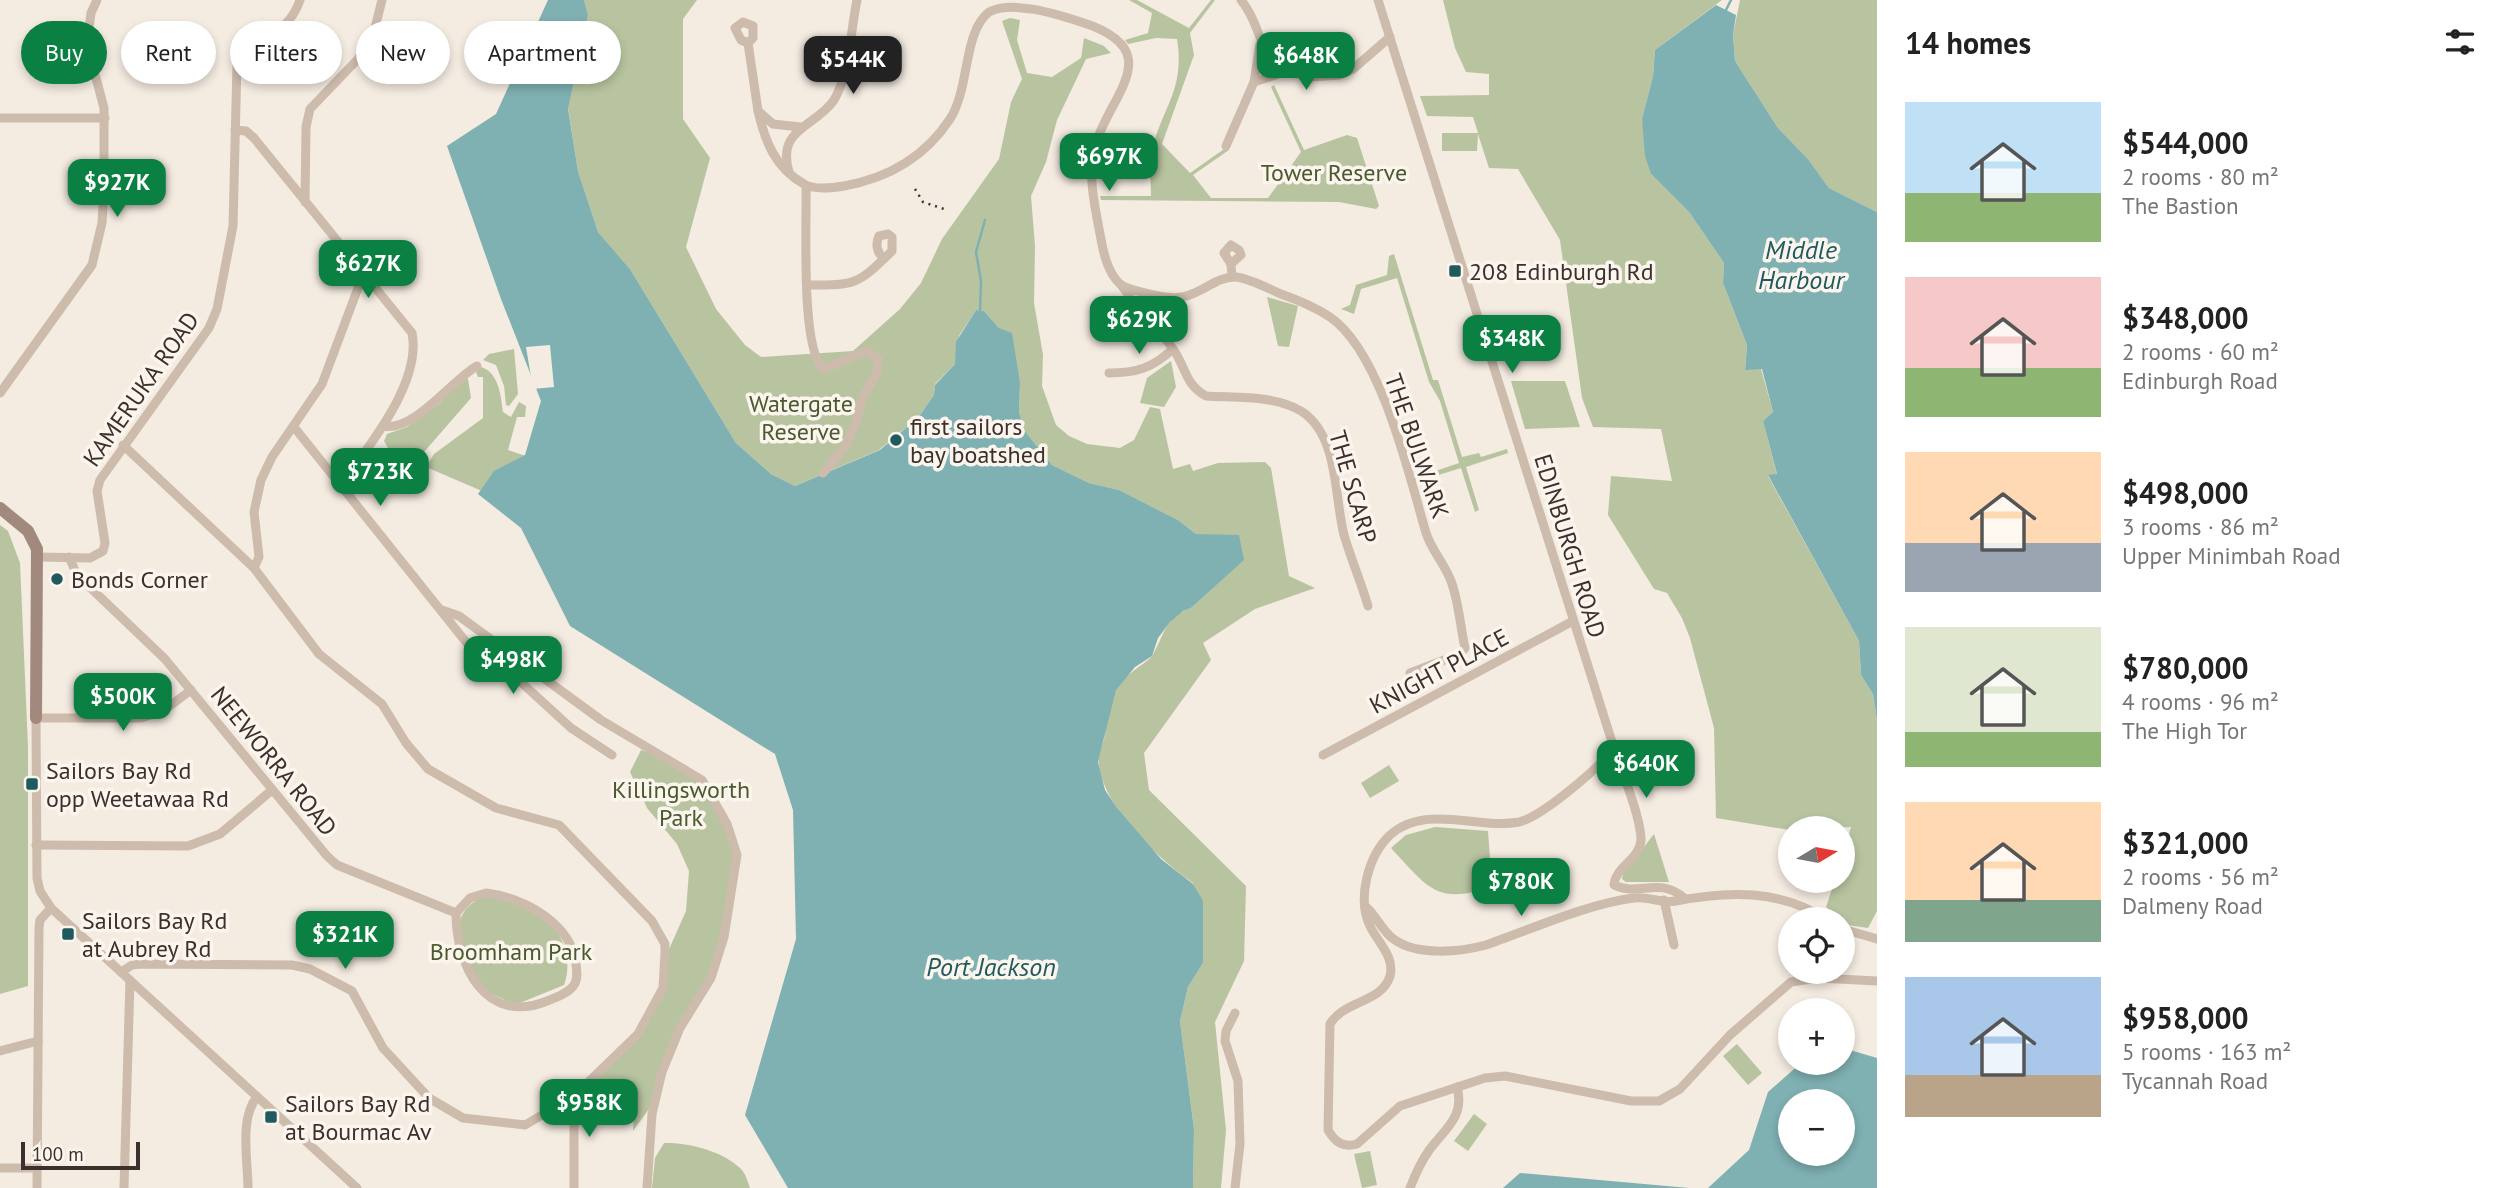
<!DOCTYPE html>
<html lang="en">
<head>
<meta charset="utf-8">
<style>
  :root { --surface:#fff; --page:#f6f6f6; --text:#222; --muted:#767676; --accent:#0b8043 }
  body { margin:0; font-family:"PT Sans",sans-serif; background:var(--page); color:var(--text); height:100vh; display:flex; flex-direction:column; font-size:26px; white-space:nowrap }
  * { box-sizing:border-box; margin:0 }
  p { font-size:23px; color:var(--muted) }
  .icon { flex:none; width:38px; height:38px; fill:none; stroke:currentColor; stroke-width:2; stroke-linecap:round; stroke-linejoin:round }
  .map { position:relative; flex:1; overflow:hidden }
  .panel { display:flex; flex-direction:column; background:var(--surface); width:630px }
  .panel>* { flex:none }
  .hud { position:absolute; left:21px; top:21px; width:665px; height:63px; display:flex; gap:14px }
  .needle { width:46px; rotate:80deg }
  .tools { position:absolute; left:1778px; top:816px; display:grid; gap:14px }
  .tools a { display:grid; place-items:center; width:77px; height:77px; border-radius:50%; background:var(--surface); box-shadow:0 4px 10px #0003; font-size:35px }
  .scale { position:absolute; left:21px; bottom:18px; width:119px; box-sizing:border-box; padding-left:7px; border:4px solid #3b302b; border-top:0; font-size:19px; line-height:24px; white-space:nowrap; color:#3b302b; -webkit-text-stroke:5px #fbf5ee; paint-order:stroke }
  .price { position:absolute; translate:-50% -60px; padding:0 16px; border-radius:14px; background:var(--accent); color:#fff; font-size:23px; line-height:46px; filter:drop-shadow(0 2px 4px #0008) }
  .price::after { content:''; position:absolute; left:50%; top:42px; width:21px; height:16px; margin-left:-10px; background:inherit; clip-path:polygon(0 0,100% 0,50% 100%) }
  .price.on { background:#222; color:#fff }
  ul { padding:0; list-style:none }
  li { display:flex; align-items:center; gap:21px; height:175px; padding:0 28px }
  li span { display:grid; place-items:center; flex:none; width:196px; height:140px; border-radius:0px; color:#555 }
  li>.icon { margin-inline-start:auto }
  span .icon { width:84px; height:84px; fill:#fffc; stroke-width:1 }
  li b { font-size:30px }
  h2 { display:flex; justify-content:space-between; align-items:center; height:84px; padding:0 28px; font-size:30px }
  .pill { padding:0 24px; border-radius:32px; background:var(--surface); box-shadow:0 4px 10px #0003; font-size:24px; line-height:63px }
  .pill.on { background:var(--accent); color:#fff }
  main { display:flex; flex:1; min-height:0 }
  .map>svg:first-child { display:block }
  .green { fill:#b8c4a0 }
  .water { fill:#7fb0b2; fill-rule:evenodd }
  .pier { fill:#f4ebe1 }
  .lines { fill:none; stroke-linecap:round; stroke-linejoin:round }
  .stream { stroke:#7fb0b2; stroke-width:2.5 }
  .street { stroke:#cdbbac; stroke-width:9 }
  .secondary { stroke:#a18a7d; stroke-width:12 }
  .rail { stroke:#3b302b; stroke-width:2.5; stroke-dasharray:2 5; stroke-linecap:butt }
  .poi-dot { fill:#1f5a5e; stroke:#fbf5ee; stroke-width:2.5 }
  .labels { text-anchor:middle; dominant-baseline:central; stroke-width:7; stroke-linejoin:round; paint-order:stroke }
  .park-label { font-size:24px; fill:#4a5a2e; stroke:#fbf5ee }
  .poi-label { font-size:24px; fill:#3b302b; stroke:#fbf5ee; text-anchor:start }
  .street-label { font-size:24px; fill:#3b302b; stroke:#fbf5ee }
  .water-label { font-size:26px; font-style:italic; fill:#1f5a5e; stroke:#fbf5ee }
</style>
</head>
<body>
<main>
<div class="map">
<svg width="1877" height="1188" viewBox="0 0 1877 1188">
  <rect width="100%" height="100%" fill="#f4ebe1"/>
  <g class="green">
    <path d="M584,0H697L683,19V119L710,158L686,247L716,309L745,345L761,357L853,351L900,309L921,283L942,239L999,159L1011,102L1022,79L1002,21L1010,18L1020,20L1017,40L1027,73L1052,77L1081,58L1084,38L1104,46L1111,53L1086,59L1057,120L1046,162L1031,196L1035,246L1034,303L1043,355L1042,386L1056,425L1069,436L1087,444L1120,448L1134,440L1150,407L1160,409L1173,469L1190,464L1193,471L1218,463L1265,462L1271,468L1289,576L1315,588L1255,609L1203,643L1211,660L1144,753L1149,790L1246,886L1244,961L1215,1022L1226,1130L1221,1188H1193L1194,1129L1180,1021L1188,987L1203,963L1193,883C1158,858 1105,810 1099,765C1097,756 1104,744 1105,734C1108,719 1109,701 1117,688C1126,673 1147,663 1152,656C1164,637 1164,617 1191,608L1243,560L1219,536L1196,534L1178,520L1119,490L1089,483L1052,465L1024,430L1019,412L1020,383L999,328L984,311L976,310L959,336L955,364L935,384L934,395L918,418L879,450L795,486L771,474L736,443L630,269L598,232L578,171L568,108L588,15Z"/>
    <path d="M1129,0H1137L1189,28L1211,0H1215L1190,33L1194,55L1162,144L1190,173L1227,147L1229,150L1193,175L1211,198H1268L1301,152L1271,87L1274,85L1304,150L1347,135L1357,138L1379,206L1376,209L1339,202L1101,200L1100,196H1151C1151,184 1149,169 1151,157C1158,111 1186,93 1177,39L1156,38L1128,44L1125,40L1148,33L1152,13Z"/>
    <path d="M1443,0H1722L1655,50L1653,76L1642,119L1651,174L1689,212L1724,263L1723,283L1747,345L1745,369H1761L1773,412L1763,421L1777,475L1768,476L1859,641L1861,675L1873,694L1877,720V911L1868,928L1847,925L1826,907L1835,880H1843V855L1851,827L1790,830L1716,818L1714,728L1690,638L1682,618L1667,593L1654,589L1608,515L1611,476L1672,481L1661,429L1593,427L1582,398L1560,240L1518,169L1489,168L1478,134L1477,151H1442V133H1478L1473,117L1427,116L1420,96L1489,95V74L1466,72L1455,48Z"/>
    <path d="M1740,0H1877V212L1829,188L1808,159L1778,128L1735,61L1733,35Z"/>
    <path d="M1394,254L1433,380H1438L1462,457L1479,453L1481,457L1507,449L1508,453L1466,467L1479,510L1475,512L1461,468L1416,482L1415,478L1459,463L1440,401L1429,382L1397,278L1361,289L1354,314L1341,309L1350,305L1356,285L1387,275L1389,256Z"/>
    <path d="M1267,297L1298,306L1289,347L1278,346Z"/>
    <path d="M514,349L518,394L509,406L506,405L504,386L496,365L483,360L489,354Z"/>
    <path d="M1171,361L1176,387L1164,407L1140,403L1147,378Z"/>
    <path d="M481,367C499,372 501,397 503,412L511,417L519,402L526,406L525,417H517L508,450L526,456L482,491L426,467L434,454L483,418V377H478L476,372Z"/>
    <path d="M464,377L468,379L471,398L404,475L384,441L387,434L407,427L439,404Z"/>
    <path d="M1511,381H1565L1580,427L1525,429Z"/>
    <path d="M0,525L8,531L20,563L28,747V986L0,994Z"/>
    <path d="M641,750L666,758L702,780L737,855L724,937L711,978L681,1020L654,1102L633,1131L634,1110L610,1104L594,1078L644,1025L659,999L666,956L686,911L689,871L677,844L647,808L630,772Z"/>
    <path d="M1389,765L1399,781L1370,798L1361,783Z"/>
    <path d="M1435,827L1488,831L1491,872L1497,885C1437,906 1430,890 1391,848L1406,835Z"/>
    <path d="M1654,834L1669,882H1626L1622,879L1623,874Z"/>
    <path d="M486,895C499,898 517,899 529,905C558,920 575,956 564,985L515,1005L480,988C465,953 439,916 486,895Z"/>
    <path d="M1737,1044L1762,1073L1748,1085L1723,1056Z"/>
    <path d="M1474,1114L1487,1124L1468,1151L1454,1141Z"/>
    <path d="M664,1143C688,1142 722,1151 740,1168C745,1172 748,1182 750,1188H652L655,1158Z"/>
    <path d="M1370,1151L1377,1185L1362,1188L1354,1154Z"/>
  </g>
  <g class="water">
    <path d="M548,0H584L588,15L568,109L578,171L598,232L630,269L736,443L771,474L795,486L880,450L918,418L934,395L935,385L955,364L956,342L976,310L984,311L999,328L1012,333L1020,383L1019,412L1024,430L1052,465L1089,483L1119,490L1178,520L1196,534L1239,535L1244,560L1191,608L1183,611L1170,622L1158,638L1152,656L1135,667L1116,690L1098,762L1105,790L1117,808L1161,859L1193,884L1203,901V963L1188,987L1180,1021L1194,1129L1193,1188H788L745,1115L796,939L793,810L775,754L570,626L521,528L478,494L494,471L525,455L541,401L501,299L447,146L496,114Z"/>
    <path d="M1716,5L1736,15L1733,35L1735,61L1778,128L1808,159L1829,188L1877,212V720L1873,694L1861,675L1859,641L1768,475L1777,474L1763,421L1773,412L1762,369L1745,370L1747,345L1723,283L1724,263L1689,212L1651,174L1645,156L1642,119L1653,76L1655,50Z"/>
    <path d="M1843,1048L1877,1058V1188H1708L1749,1150L1768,1092L1802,1062H1843ZM1790,1101H1843V1153H1790Z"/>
    <path d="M1520,1173L1689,1188H1503Z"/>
  </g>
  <path class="pier" d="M550,345L554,387L533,389L526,347Z"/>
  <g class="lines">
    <g class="stream">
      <path d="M1726,10L1731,0"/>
      <path d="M980,311L981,281L976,252L985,220"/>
    </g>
    <g class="street">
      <path d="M1241,0C1264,29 1252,44 1287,71"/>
      <path d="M1378,0L1612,742C1612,753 1616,756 1620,766C1627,783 1641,822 1641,840C1640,859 1615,867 1614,885C1638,897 1659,876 1684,898"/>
      <path d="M748,43L753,38V26L743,22L735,28L741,40L748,43L758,111L773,124L800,127"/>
      <path d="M1254,82L1260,44"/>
      <path d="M758,111C765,141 775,168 804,184C814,190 832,188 844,186C888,178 925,157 950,119C970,88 963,32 989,12C1013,0 1056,14 1081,22C1170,50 1110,94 1095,146C1087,173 1095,207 1100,234C1103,251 1107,272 1120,284C1126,289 1138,291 1145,293C1158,296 1173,300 1186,296C1203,292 1218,276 1236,277C1251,279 1267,288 1281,294C1298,300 1315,307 1330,317C1381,352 1409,475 1426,533C1432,551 1444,563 1451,581C1459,602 1460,626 1465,648L1460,654L1410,673"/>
      <path d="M0,118H105"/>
      <path d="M235,130L246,131L254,138L412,333C422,383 368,447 341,485"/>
      <path d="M1226,146L1254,82L1287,71L1311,77L1339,75L1353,69L1390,37"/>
      <path d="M789,172C776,128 816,127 834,100C849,76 851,28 857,0"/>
      <path d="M806,186C807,220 800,352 824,369L867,351L878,359L877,373L862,399L856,423L845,447L823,473"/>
      <path d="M305,202L306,127L310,109L358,59L375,28L382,0"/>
      <path d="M1231,264L1241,255L1239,250L1231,245L1224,253L1231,264L1232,277"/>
      <path d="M808,285C857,285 857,285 892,251V237L888,234L879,236C875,244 877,253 884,259"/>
      <path d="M1122,286C1137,309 1157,326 1173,349C1186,367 1185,385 1206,396C1237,398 1274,395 1301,411C1339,435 1334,496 1344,535C1351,559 1361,582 1368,606"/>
      <path d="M1109,373C1137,373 1152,368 1173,349"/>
      <path d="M0,393L92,265L102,223L104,190V108L87,44L91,13L97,0"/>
      <path d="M383,426C413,433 452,380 477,366"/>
      <path d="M294,427L478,657L523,684L571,728L612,755"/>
      <path d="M38,557L90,558L103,551L105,543L97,491L100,480L209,328L217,309L233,226L237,63C252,34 286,41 300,0"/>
      <path d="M69,557L77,575L165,659L327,856L337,865L456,913"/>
      <path d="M254,568L259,557L254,512L261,480L272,457L322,384L364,272"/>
      <path d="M442,610L459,616L601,720L702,780L727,824L737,855L724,937L711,978L680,1028L662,1072L652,1114L647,1188"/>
      <path d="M191,690L163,711L141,718H36L37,878L40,891L51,908L357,1188"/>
      <path d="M1611,751C1597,770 1541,817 1519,822C1478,830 1426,803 1390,835C1368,856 1356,900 1371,928C1379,943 1395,958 1390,976C1382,1003 1344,1000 1330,1024L1328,1130C1335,1142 1343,1148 1357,1144L1400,1106L1485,1078L1505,1076L1631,1101H1659L1680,1089L1730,1035L1791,982L1818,978L1877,981"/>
      <path d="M1323,755L1573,621"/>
      <path d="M36,845L188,846L220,834L272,790"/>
      <path d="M486,893C524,898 571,923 576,964C577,971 578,979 574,985C569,993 555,998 547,1001C486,1026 456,966 456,913L470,898Z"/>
      <path d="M1664,900L1674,945"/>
      <path d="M1366,907C1377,916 1382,932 1395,940C1418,956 1460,952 1486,945C1529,930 1590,903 1634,898C1648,896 1663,904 1676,901C1726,891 1781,889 1825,919"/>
      <path d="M1843,929L1877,939"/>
      <path d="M121,972L132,965L140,964L292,965L310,969L352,991L383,1048L429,1098L463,1118L525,1125L574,1096L638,1034L663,988L665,952V944L652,921L559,825L496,808L428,769L406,743L382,704L319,654L254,568L123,445"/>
      <path d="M0,1051L38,1041"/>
      <path d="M563,1102L574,1124V1188"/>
      <path d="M0,1168H37"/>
      <path d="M37,1188L39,928L40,920L51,908"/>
      <path d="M124,1188L130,980"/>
      <path d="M248,1188C248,1161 239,1118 257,1097"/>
      <path d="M1235,1188L1240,1144L1238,1081L1225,1041L1226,1031L1235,1013"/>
      <path d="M1410,1188C1415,1175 1422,1160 1430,1149C1446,1128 1465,1116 1457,1087"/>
    </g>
    <path class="secondary" d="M0,508L28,531L37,549L36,718"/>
    <path class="rail" d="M915,189L923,202L944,209"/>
  </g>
  <g class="poi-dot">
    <rect x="1448" y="264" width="14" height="14" rx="3.5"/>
    <circle cx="896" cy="440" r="7"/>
    <circle cx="57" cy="579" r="7"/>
    <rect x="25" y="777" width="14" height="14" rx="3.5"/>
    <rect x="61" y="927" width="14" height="14" rx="3.5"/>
    <rect x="264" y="1110" width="14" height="14" rx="3.5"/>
  </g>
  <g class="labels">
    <g class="park-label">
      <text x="1334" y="172">Tower Reserve</text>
      <text x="801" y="403">Watergate<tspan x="801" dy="28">Reserve</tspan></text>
      <text x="681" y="789">Killingsworth<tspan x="681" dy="28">Park</tspan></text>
      <text x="511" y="951">Broomham Park</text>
    </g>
    <g class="poi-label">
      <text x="1469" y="271">208 Edinburgh Rd</text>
      <text x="910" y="426">first sailors<tspan x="910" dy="28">bay boatshed</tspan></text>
      <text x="71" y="579">Bonds Corner</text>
      <text x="46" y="770">Sailors Bay Rd<tspan x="46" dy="28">opp Weetawaa Rd</tspan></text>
      <text x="82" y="920">Sailors Bay Rd<tspan x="82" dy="28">at Aubrey Rd</tspan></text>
      <text x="285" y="1103">Sailors Bay Rd<tspan x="285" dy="28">at Bourmac Av</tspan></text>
    </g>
    <g class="street-label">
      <text transform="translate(141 389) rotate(-55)">KAMERUKA ROAD</text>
      <text transform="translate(1417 446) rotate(71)">THE BULWARK</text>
      <text transform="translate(1353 487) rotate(74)">THE SCARP</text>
      <text transform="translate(1570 546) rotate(73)">EDINBURGH ROAD</text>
      <text transform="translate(1439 671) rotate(-28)">KNIGHT PLACE</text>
      <text transform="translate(274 761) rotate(51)">NEEWORRA ROAD</text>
    </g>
    <g class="water-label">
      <text x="1801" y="249">Middle<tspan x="1801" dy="30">Harbour</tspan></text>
      <text x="991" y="966">Port Jackson</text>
    </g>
  </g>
</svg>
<div class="tools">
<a><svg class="needle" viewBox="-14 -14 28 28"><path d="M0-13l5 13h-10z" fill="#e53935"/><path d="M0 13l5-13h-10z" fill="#767676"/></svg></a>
<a><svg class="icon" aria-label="locate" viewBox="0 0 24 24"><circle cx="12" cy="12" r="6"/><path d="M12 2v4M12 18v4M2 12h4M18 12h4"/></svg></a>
<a>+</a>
<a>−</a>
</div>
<div class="scale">100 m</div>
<b class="price" style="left:1306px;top:92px">$648K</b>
<b class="price on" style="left:853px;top:96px">$544K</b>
<b class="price" style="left:1109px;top:193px">$697K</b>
<b class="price" style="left:117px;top:219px">$927K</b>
<b class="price" style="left:368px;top:300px">$627K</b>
<b class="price" style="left:1139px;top:356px">$629K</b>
<b class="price" style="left:1512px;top:375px">$348K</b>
<b class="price" style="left:380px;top:508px">$723K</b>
<b class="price" style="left:513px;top:696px">$498K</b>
<b class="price" style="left:123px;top:733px">$500K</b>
<b class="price" style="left:1646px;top:800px">$640K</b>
<b class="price" style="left:1521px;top:918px">$780K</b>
<b class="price" style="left:345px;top:971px">$321K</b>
<b class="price" style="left:589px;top:1139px">$958K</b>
<div class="hud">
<a class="pill on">Buy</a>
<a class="pill">Rent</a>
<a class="pill">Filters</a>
<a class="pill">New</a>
<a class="pill">Apartment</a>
</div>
</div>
<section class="panel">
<h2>14 homes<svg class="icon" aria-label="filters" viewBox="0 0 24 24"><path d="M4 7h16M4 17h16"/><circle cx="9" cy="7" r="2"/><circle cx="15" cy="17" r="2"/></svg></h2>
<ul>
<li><span style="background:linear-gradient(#bfe0f5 65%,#8fb573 0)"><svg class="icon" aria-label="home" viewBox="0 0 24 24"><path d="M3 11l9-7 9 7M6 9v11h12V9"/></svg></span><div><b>$544,000</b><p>2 rooms · 80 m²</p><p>The Bastion</p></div></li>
<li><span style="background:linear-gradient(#f6c9c9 65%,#8fb573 0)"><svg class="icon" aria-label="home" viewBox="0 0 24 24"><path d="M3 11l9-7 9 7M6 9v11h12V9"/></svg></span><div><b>$348,000</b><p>2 rooms · 60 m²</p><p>Edinburgh Road</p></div></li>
<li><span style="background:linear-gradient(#ffd9b3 65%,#9aa5b1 0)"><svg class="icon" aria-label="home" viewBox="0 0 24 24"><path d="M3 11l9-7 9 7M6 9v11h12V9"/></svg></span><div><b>$498,000</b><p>3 rooms · 86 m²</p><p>Upper Minimbah Road</p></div></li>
<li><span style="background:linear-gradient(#dfe7d0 75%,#8fb573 0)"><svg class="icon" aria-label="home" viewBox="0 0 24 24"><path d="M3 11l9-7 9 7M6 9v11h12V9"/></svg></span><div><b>$780,000</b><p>4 rooms · 96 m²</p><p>The High Tor</p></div></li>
<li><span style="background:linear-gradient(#ffd9b3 70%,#7fa58c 0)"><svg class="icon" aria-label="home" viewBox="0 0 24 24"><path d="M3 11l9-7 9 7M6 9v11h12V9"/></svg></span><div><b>$321,000</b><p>2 rooms · 56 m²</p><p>Dalmeny Road</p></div></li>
<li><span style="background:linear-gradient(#a9c7e8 70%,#b9a48a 0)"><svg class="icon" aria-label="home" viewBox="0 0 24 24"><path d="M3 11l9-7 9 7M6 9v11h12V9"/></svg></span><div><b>$958,000</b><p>5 rooms · 163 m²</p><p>Tycannah Road</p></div></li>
</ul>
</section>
</main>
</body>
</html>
